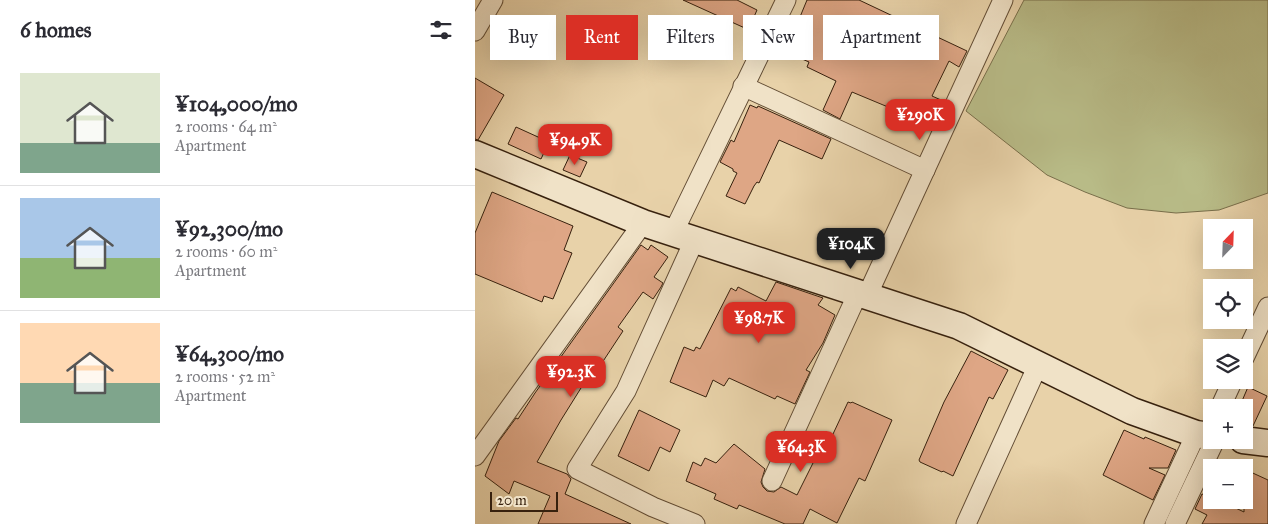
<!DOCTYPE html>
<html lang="en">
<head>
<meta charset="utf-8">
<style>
  :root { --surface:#fff; --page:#f7f7f7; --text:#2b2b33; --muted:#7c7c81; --line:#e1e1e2; --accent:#d93025 }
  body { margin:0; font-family:"IM FELL Great Primer",serif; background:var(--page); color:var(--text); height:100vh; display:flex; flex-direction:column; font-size:19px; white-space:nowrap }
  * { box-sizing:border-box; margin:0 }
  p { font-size:16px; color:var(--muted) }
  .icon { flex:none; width:28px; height:28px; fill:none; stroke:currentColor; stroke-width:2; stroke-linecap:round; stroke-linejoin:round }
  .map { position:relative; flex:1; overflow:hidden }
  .panel { display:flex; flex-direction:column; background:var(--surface); width:475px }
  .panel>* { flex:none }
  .hud { position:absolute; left:15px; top:15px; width:475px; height:45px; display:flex; gap:10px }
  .needle { width:32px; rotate:23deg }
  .controls { position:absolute; left:728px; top:219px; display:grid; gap:10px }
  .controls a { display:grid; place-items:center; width:50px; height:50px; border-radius:0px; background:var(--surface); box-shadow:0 5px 20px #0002; font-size:25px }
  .scale { position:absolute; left:15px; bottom:12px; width:68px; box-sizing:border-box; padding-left:5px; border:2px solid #37210e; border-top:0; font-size:14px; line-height:18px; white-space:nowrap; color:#37210e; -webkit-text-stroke:4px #f0e2c7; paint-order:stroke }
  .price { position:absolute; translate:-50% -42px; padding:0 11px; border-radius:10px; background:var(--accent); color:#fff; font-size:16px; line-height:32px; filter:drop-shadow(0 1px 2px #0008) }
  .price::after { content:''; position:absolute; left:50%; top:30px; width:15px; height:11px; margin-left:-8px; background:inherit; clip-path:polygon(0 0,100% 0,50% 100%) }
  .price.active { background:#222; color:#fff }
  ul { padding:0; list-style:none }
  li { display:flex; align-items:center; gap:15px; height:125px; padding:0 20px }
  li+li { border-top:1px solid var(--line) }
  li span { display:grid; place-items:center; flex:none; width:140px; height:100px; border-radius:0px; color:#555 }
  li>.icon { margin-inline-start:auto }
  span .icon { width:60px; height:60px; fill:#fffc; stroke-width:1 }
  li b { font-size:21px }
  h2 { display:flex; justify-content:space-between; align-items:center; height:60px; padding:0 20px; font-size:21px }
  .pill { padding:0 18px; border-radius:0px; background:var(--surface); box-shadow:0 5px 20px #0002; font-size:18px; line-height:45px }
  .pill.active { background:var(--accent); color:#fff }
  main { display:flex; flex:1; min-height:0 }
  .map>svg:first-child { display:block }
  .grass { fill:#b8bb87; stroke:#786e4a }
  .building { fill:#dea685; stroke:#37210e }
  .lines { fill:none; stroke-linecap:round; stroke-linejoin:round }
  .street-casing { stroke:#634d35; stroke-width:21 }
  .secondary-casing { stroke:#37210e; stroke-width:29 }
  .street { stroke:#f0e2c7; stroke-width:19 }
  .secondary { stroke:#f0e2c7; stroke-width:26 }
</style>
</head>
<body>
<main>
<section class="panel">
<h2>6 homes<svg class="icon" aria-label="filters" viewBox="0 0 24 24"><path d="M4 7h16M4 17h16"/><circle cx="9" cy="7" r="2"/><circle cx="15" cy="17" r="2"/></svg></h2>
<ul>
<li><span style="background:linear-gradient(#dfe7d0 70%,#7fa58c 0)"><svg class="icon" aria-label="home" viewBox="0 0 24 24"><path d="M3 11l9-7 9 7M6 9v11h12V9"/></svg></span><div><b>¥104,000/mo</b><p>2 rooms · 64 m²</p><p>Apartment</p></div></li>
<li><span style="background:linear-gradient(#a9c7e8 60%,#8fb573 0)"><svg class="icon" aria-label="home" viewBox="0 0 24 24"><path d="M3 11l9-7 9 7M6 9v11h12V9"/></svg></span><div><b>¥92,300/mo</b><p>2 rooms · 60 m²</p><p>Apartment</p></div></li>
<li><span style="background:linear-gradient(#ffd9b3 60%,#7fa58c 0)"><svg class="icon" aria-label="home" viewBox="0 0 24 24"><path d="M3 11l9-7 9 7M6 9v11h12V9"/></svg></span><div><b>¥64,300/mo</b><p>2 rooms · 52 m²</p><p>Apartment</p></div></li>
</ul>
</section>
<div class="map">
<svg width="793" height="524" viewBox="0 0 793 524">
  <rect width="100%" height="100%" fill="#e8d2a9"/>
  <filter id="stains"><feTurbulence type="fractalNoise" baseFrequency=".004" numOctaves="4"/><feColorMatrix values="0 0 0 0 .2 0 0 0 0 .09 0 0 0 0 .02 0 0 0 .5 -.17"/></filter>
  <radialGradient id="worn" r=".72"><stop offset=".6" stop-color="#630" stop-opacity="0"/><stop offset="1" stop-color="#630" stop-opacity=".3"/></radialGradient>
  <path class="grass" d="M549,0H793V193L744,210L701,213L652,208L610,192L572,175L491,111Z"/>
  <g class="building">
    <path d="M208,0H262L282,10L275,26L274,25L272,29Z"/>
    <path d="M332,0H384L492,51L484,67L474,61L457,96L466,100L459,116L454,114L449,122L377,92L365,119L348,110L361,81L332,67L334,62L306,50L316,28L320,29Z"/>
    <path d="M0,78L29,95L3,140L0,139Z"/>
    <path d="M275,105L282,108L283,106L356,139L347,159L304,140L284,183L282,182L279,186L270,204L251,196L262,173L258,171V169L245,162L256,140L259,142Z"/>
    <path d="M41,127L74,142L66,159L33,144Z"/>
    <path d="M95,155L112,162L105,177L88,170Z"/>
    <path d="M17,192L98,226L89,250L97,253L78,299L69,296L67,302L0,274V233Z"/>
    <path d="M166,245L173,250L176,245L193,257L179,277L188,283L186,287L178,299L168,292L143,327L148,331L119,375L116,372L86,420L62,462L92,474L96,479L90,494L156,524H63L75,496L39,481L34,494L10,476L24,441L41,418L43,419L60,393Z"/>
    <path d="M301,282L348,298L343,305L360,315L348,343L331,370L335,372L320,404L302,396L300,399L254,378L249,386L238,380L231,397L195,382L209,347L219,351L221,347L225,349L256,288L261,291L263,287L291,301Z"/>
    <path d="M496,351L533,370L518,399L514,397L478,476L468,471L467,472L445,462L444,460L469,402Z"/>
    <path d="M773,387L792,396L778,426L769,425V408H764Z"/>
    <path d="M373,402L376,403L377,402L417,420L390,481L384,478L362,523L335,509L328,524H310L264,505L262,509L239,499L241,494L211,481L218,462L226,466L230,458L241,463L259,444L290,469L286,482L288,487L292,491L299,492L306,487L322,495L346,447L351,449Z"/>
    <path d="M164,410L205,430L195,452L185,447L174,471L143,456Z"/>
    <path d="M649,430L669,439L670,437L701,450L693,468H674L690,475L678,500L628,475Z"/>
    <path d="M769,469L793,480V524H727L732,515L720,509L727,494L736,497V500H744L769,512Z"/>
  </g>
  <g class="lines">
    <defs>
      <g id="street">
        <path d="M0,31L18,0"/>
        <path d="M268,86L450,170"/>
        <path d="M198,233L311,0"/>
        <path d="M219,241L151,391L102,469L178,507L220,524"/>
        <path d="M392,296L528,0"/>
        <path d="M769,358L793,307"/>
        <path d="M745,408L758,380"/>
        <path d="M0,456L168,223"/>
        <path d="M297,481L383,293"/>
        <path d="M491,524L563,365"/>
        <path d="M679,524L721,434"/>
        <path d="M700,524L740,440"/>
      </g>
      <g id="secondary">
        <path d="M0,154L168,223L484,326L657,411L721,434L736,436"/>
        <path d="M768,440L793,443"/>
      </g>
    </defs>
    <use href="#street" class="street-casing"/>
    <use href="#secondary" class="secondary-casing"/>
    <use href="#street" class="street"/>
    <use href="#secondary" class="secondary"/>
  </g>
  <rect width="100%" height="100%" filter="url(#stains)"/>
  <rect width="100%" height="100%" fill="url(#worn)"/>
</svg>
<div class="controls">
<a><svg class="needle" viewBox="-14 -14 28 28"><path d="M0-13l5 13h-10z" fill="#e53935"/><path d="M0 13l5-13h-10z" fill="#7c7c81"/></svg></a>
<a><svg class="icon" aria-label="locate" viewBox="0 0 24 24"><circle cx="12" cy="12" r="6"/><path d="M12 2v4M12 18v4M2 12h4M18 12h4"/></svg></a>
<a><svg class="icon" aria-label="layers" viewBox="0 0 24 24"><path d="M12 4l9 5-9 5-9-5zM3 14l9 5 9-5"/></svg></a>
<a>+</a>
<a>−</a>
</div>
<div class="scale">20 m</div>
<b class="price" style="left:445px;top:141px">¥290K</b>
<b class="price" style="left:100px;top:166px">¥94.9K</b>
<b class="price active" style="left:376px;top:270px">¥104K</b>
<b class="price" style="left:284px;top:344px">¥98.7K</b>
<b class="price" style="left:96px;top:398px">¥92.3K</b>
<b class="price" style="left:326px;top:473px">¥64.3K</b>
<div class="hud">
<a class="pill">Buy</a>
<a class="pill active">Rent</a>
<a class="pill">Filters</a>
<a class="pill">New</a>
<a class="pill">Apartment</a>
</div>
</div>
</main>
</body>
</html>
